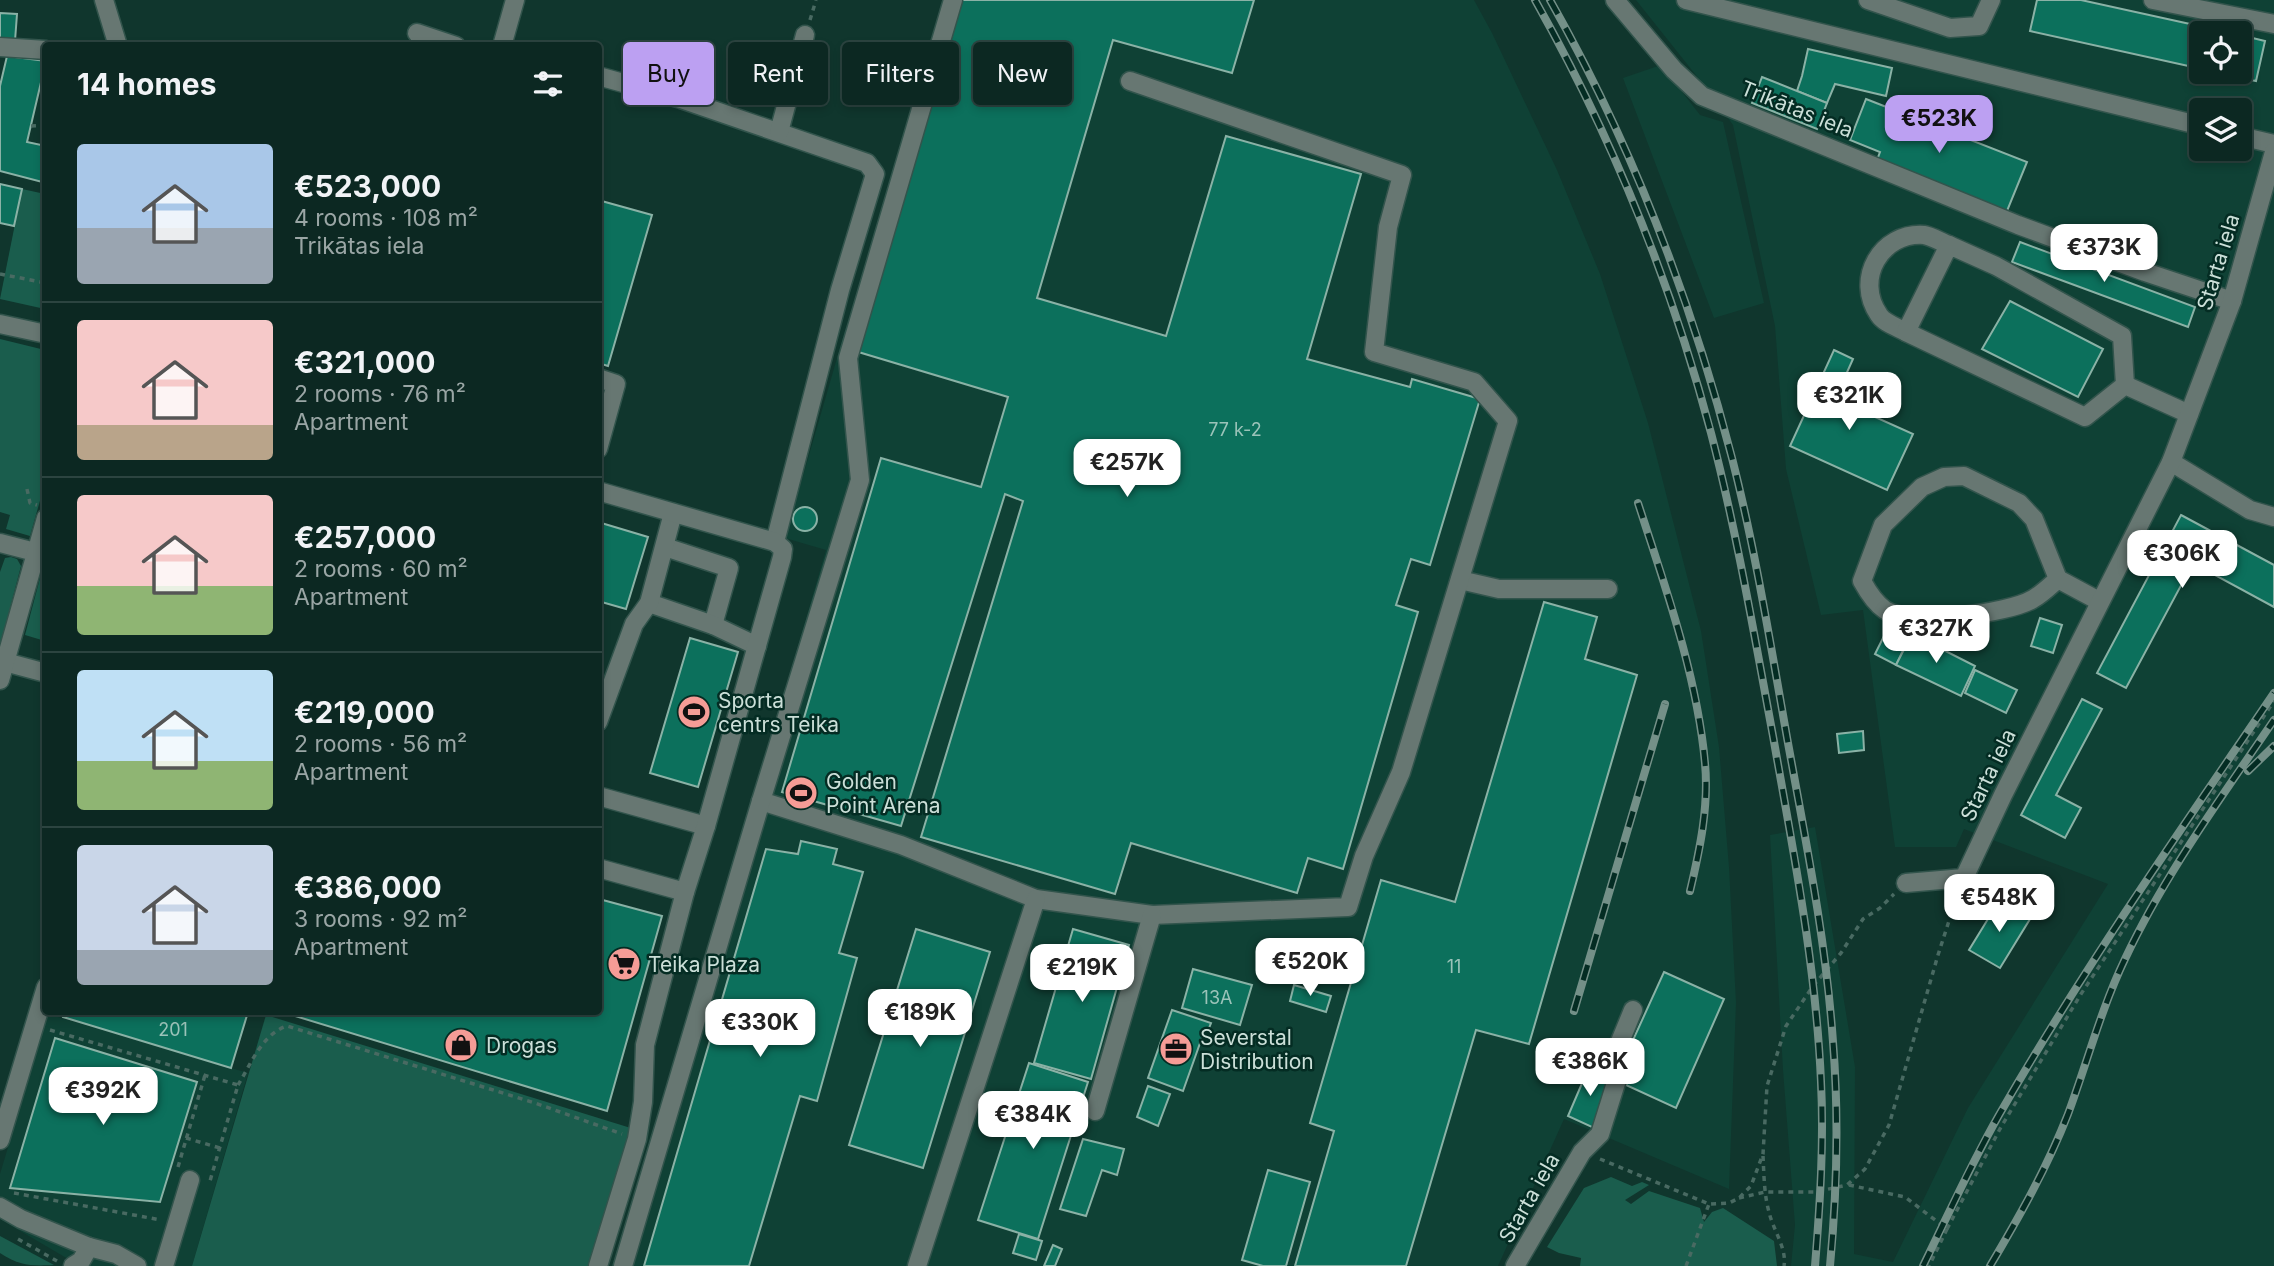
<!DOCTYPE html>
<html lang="en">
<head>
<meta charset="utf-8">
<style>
  :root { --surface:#0c2822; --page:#1a342f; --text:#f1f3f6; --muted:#9aa6a5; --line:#2c4440; --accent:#bca0f2 }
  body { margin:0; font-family:Inter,sans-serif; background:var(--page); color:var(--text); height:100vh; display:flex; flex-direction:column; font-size:26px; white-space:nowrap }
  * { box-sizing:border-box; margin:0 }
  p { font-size:23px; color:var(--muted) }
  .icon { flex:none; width:38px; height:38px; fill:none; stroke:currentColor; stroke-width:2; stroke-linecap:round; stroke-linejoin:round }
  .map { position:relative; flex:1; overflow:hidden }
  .sheet { position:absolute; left:42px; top:42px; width:560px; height:973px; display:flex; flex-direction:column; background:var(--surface); border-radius:7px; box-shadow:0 4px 10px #0003,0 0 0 2px var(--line) }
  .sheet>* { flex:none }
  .top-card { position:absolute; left:623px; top:42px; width:665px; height:63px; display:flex; gap:14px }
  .controls { position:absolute; left:2189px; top:21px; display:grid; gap:14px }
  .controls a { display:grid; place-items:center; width:63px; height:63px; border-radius:7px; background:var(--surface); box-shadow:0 4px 10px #0003,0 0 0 2px var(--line); font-size:35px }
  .price { position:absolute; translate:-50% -60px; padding:0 16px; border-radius:14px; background:#fff; color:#222; font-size:23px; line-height:46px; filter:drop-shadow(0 2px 4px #0008) }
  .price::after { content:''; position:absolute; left:50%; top:42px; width:21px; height:16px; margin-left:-10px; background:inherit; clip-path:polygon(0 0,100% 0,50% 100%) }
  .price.active { background:var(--accent); color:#111 }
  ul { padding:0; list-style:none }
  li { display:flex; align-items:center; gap:21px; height:175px; padding:0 35px }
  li+li { border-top:2px solid var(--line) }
  li span { display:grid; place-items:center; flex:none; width:196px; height:140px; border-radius:7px; color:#555 }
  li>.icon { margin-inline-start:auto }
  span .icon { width:84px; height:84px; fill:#fffc; stroke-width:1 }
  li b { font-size:30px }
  h2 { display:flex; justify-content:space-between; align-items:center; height:84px; padding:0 35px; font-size:30px }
  .pill { padding:0 24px; border-radius:7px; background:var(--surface); box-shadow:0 4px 10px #0003,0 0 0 2px var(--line); font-size:24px; line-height:63px }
  .pill.active { background:var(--accent); color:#111 }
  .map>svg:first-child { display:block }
  .built { fill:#0f4135; fill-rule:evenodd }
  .green { fill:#1a5d4d }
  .building { fill:#0c705c; stroke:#8ab2a6; stroke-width:2 }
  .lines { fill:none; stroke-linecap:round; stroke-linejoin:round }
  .minor-casing { stroke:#32544c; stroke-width:21 }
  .path { stroke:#496a62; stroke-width:3.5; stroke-dasharray:5 5; stroke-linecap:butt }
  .minor { stroke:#677772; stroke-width:18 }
  .rail-casing { stroke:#749088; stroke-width:8 }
  .rail { stroke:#042c23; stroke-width:5; stroke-dasharray:16; stroke-linecap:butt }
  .labels { text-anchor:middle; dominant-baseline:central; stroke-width:5; stroke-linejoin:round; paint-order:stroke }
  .number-label { font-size:18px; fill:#9bc3b9 }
  .street-label { font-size:21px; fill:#cbdfd8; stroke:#042c23 }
  .poi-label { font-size:21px; fill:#cbdfd8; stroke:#042c23; text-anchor:start }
</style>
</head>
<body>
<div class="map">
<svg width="2274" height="1266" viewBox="0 0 2274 1266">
  <rect width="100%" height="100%" fill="#10362d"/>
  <g class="built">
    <path d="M945,0H1474L1492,33L1557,170L1600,274L1648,423L1701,631L1719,747L1729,867L1736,1003L1729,1189L1564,1119L1498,1266H612L712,940L826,550L785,538L846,327L854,310Z"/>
    <path d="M1636,0H2274V1266H1791L1795,1225L1783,1070L1770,835L1815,827L1855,1067L1854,1254L1893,1262L1968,1108L2108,884L1964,829L1956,847H1895L1863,610L1821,615L1786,469L1775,326L1733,125L1707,89ZM2202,33H2240V72H2202ZM2202,110H2240V149H2202Z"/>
    <path d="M1661,65L1700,115L1723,122L1764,303L1714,318L1623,78Z"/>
    <path d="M48,1014L248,1073L192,1266H80L0,1219V1174Z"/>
  </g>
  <g class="green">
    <path d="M22,189L45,194V309L0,299Z"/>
    <path d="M0,339L45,350V483L30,536L6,529L10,515L0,512Z"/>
    <path d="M11,557L17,559L21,566L9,612L0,658V572L5,558Z"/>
    <path d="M45,559L46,641H45L25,635Z"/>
    <path d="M266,1015L634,1129L593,1266H192Z"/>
    <path d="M1611,1177L1632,1186L1642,1182L1649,1185L1625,1200L1631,1204L1649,1191L1700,1208L1704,1222L1712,1212L1723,1208L1774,1241L1777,1266H1580L1581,1258L1559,1253L1547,1247L1584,1188Z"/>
    <path d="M0,1236L54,1265C31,1266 20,1266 0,1253Z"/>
  </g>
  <g class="building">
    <path d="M959,0H1254L1232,73L1113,40L1037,298L1166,336L1226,136L1361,174L1307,359L1410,387L1412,379L1480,399L1430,565L1411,559L1396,605L1418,612L1343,869L1308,858L1297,893L1131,843L1115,894L921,837L1023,501L1005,494L901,826L782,792L881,458L981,487L1008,397L855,351Z"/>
    <path d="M2037,0H2081L2231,33H2202V69L2030,31Z"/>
    <path d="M0,13L17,14L15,41L0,40Z"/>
    <path d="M2240,35L2265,41L2256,81L2215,72H2240Z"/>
    <path d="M1808,49L1892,68L1886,96L1835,84L1827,103L1797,91L1802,76Z"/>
    <path d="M7,56L46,61L27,142L46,146V183L0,171V86Z"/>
    <path d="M1762,77L1827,103L1817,129L1752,103Z"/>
    <path d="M1866,99L2027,162L2007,211L1877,160L1880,152L1850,140Z"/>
    <path d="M2208,149H2219L2217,161L2205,159Z"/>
    <path d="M0,184L22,189L14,226L0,223Z"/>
    <path d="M598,200L652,215L608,366L598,363Z"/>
    <path d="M2020,242L2195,307L2188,327L2012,262Z"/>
    <path d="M2010,301L2103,349L2078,397L1982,349Z"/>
    <path d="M1834,350L1853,359L1835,399L1913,434L1887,490L1790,446Z"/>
    <circle cx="805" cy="519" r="12"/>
    <path d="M2181,515L2274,565V607L2193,563L2126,688L2097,673Z"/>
    <path d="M598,522L648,537L626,609L598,601Z"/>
    <path d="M1544,602L1597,617L1585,659L1637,675L1529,1044L1476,1030L1406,1266H1295L1334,1131L1310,1123L1381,880L1455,902Z"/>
    <path d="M2040,618L2062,625L2053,653L2031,646Z"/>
    <path d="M1892,620L1913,630L1896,665L1875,654Z"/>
    <path d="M1912,634L1975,666L1961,696L1896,665Z"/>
    <path d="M690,638L738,652L698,787L650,773Z"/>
    <path d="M1975,670L2017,690L2006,713L1965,693Z"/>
    <path d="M2082,699L2102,709L2056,795L2081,808L2065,838L2021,815Z"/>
    <path d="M1863,731L1864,750L1839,753L1837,734Z"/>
    <path d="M801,841L837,849L833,864L863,872L839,953L857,958L817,1101L800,1096L749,1266H644L766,849L798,854Z"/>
    <path d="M598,886L602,888L599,899L662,916L607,1111L282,1012H598Z"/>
    <path d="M1999,901L2030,919L2000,968L1969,950Z"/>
    <path d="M916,929L990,952L923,1168L849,1145Z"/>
    <path d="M1073,929L1129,945L1091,1079L1034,1063Z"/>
    <path d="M1193,969L1252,985L1240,1025L1182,1008Z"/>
    <path d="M1664,972L1724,999L1676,1108L1626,1085L1639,1056L1628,1051Z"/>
    <path d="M1294,985L1331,996L1326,1012L1290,1001Z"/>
    <path d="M1172,1010L1211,1023L1207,1033L1204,1032L1183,1091L1148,1078Z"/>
    <path d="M64,1012H248L231,1068L63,1017Z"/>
    <path d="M55,1038L197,1082L160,1202L10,1188Z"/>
    <path d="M1029,1063L1088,1082L1038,1239L978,1220Z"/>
    <path d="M1589,1067L1611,1079L1594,1128L1568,1116Z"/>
    <path d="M1148,1086L1170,1094L1158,1126L1137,1117Z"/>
    <path d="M1083,1139L1124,1149L1117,1175L1102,1170L1086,1216L1060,1209Z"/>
    <path d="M1268,1170L1310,1182L1286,1266H1263L1242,1260Z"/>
    <path d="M1019,1234L1042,1241L1036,1260L1013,1253Z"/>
    <path d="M1053,1245L1062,1249L1055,1266H1044Z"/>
  </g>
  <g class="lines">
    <defs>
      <g id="minor">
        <path d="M104,0L118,46"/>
        <path d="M1615,0L1674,70L1702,96L2018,225L2145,272L2232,301"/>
        <path d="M1686,0L2202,126"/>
        <path d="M1868,0L1950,28L1979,26L1991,0"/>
        <path d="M2153,0L2274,24"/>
        <path d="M417,33L456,46"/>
        <path d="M502,46L515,0"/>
        <path d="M0,47L46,50"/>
        <path d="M598,76L681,99L867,163L875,174L840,290L775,542"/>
        <path d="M779,132L805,35"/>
        <path d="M2240,136L2274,144"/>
        <path d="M0,324L46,334"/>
        <path d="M1906,332C1897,327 1884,323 1879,315C1854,279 1881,232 1924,235C1931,236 1941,242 1949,245"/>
        <path d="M598,378L616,384L598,449"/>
        <path d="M2125,385L2085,417L1906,332L1949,245L1996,266L2122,336L2125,385L2189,414"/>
        <path d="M2171,462L2250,510L2274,517"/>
        <path d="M0,543L35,552"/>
        <path d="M665,547L729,568L713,625"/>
        <path d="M2058,579C2050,586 2042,594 2033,599C2008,614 1910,626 1885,610C1875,603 1868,592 1862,581L1883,525L1922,487L1944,477L1964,476L2019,503L2034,519L2058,579L2099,601"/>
        <path d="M1460,580L1499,589H1608"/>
        <path d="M649,603L713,625L757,646"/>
        <path d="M5,662L46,673"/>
        <path d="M0,680L46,518"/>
        <path d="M598,722L634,624L649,603L673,513"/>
        <path d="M598,796L706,826"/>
        <path d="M761,801L901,845L1036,899L1152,915L1348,907L1364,856L1401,772L1508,421L1474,382L1374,352L1388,227L1402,175L1130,81"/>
        <path d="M598,868L685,892"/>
        <path d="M1906,883L1964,878L2003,795L2171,462L2232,301L2274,152"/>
        <path d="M1095,1111L1152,915"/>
        <path d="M0,1140L46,987"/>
        <path d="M0,1207L21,1219L89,1247"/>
        <path d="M73,1266L81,1261L89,1247L116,1254L137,1266"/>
        <path d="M164,1266L190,1180"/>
        <path d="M598,1266L637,1139L643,1102L645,1045L685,892L706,826L782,557L783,549L775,542L598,491"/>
        <path d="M623,1266L761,801L860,480L848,358L953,0"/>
        <path d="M917,1266L1036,899"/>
        <path d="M1515,1266L1582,1152L1600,1134L1620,1070L1617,1049L1633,1010"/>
      </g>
    </defs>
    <use href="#minor" class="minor-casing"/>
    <g class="path">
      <path d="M810,20L816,0"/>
      <path d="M31,126L46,125"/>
      <path d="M0,274L46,283"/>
      <path d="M27,489L30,503L37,505"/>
      <path d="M50,1030L238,1085L210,1181"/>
      <path d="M238,1085C251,1064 262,1034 287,1026L535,1103L622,1134"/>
      <path d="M186,1138L220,1148"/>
      <path d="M1763,1156C1764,1175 1764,1194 1769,1212C1773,1230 1787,1248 1784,1266"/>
      <path d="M1600,1159L1709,1204L1729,1203L1739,1198L1751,1186L1763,1154L1767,1086L1786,1026L1813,986L1841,953L1863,919L1880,908L1894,894"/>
      <path d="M178,1167L205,1075"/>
      <path d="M1849,1185L1905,1197L1947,1229L1929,1266"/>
      <path d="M14,1193L161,1220"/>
      <path d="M1739,1198L1765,1192H1815L1847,1185L1865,1169L1889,1125L1938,955L1957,896"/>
      <path d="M1947,1229L2001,1127L2081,994L2274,701"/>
      <path d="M18,1239L57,1261"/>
      <path d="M1686,1266L1709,1204"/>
    </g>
    <use href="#minor" class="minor"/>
    <defs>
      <g id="rail">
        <path d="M1535,0C1611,135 1671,282 1711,433C1737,533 1754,634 1773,736C1793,850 1816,965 1821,1082C1824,1143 1820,1204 1815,1266"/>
        <path d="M1550,0C1631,143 1691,299 1732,458C1756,552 1771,648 1788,743C1806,842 1826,941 1833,1042C1839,1117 1837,1191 1830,1266"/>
        <path d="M1638,503C1665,586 1697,675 1705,763C1709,806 1700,849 1690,891"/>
        <path d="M2248,771L2274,746"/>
        <path d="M1574,1011L1665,704"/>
        <path d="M1923,1266C1948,1215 1971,1164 1999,1115C2083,969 2180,831 2274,693"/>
        <path d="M1990,1266C2019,1217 2047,1168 2068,1114C2087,1063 2101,1009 2125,959C2165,874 2221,798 2274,720"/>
      </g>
    </defs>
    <use href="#rail" class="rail-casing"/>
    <use href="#rail" class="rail"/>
  </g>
  <defs>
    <symbol id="stadium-disc" viewBox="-11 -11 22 22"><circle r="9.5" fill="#f59c96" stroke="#042c23"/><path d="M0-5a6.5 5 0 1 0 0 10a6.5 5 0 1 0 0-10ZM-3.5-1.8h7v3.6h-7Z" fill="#111"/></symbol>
    <symbol id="supermarket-disc" viewBox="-11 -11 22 22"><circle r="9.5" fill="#f59c96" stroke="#042c23"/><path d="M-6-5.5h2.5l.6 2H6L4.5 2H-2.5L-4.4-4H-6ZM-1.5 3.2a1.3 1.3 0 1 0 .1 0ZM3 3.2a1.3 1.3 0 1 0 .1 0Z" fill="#111"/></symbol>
    <symbol id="shop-disc" viewBox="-11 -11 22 22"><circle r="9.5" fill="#f59c96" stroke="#042c23"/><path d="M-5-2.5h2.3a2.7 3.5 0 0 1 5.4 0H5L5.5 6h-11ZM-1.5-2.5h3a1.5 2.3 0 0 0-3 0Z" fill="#111"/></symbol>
    <symbol id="office-disc" viewBox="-11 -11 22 22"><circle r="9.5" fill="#f59c96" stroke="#042c23"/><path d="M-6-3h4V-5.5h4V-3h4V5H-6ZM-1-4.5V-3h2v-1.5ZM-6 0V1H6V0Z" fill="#111"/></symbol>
  </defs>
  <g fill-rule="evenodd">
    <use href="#stadium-disc" x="675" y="693" width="38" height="38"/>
    <use href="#stadium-disc" x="782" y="774" width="38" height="38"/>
    <use href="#supermarket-disc" x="605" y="945" width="38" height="38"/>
    <use href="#shop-disc" x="442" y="1026" width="38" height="38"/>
    <use href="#office-disc" x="1157" y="1030" width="38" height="38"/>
  </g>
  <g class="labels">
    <g class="number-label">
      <text x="1235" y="429">77 k-2</text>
      <text x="1454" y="966">11</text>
      <text x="1217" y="997">13A</text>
      <text x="173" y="1029">201</text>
    </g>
    <g class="street-label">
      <text transform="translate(1797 109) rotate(22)">Trikātas iela</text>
      <text transform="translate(2218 262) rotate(-73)">Starta iela</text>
      <text transform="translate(1988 775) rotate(-64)">Starta iela</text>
      <text transform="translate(1529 1198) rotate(-60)">Starta iela</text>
    </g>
    <g class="poi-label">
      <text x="718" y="700">Sporta<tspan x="718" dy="24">centrs Teika</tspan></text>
      <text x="826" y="781">Golden<tspan x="826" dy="24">Point Arena</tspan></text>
      <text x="648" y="964">Teika Plaza</text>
      <text x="1200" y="1037">Severstal<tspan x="1200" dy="24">Distribution</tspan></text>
      <text x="486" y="1045">Drogas</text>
    </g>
  </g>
</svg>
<div class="controls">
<a><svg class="icon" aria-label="locate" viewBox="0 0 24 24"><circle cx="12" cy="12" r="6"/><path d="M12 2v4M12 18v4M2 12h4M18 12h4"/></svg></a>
<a><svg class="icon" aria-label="layers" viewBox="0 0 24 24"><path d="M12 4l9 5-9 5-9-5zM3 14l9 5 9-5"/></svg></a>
</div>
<b class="price active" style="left:1939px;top:155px">€523K</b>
<b class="price" style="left:2104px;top:284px">€373K</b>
<b class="price" style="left:1849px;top:432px">€321K</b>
<b class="price" style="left:1127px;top:499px">€257K</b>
<b class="price" style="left:2182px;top:590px">€306K</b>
<b class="price" style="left:1936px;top:665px">€327K</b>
<b class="price" style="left:1999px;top:934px">€548K</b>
<b class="price" style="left:1310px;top:998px">€520K</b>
<b class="price" style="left:1082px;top:1004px">€219K</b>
<b class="price" style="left:920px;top:1049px">€189K</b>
<b class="price" style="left:760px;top:1059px">€330K</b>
<b class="price" style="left:1590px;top:1098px">€386K</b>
<b class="price" style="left:103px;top:1127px">€392K</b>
<b class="price" style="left:1033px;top:1151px">€384K</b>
<div class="top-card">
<a class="pill active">Buy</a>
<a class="pill">Rent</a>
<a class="pill">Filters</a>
<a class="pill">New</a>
</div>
<section class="sheet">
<h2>14 homes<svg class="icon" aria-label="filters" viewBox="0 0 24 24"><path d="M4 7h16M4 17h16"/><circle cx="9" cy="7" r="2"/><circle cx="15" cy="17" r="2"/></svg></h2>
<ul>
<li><span style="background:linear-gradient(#a9c7e8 60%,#9aa5b1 0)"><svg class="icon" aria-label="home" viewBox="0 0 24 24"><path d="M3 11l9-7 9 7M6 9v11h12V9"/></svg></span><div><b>€523,000</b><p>4 rooms · 108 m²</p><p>Trikātas iela</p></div></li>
<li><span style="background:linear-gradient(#f6c9c9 75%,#b9a48a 0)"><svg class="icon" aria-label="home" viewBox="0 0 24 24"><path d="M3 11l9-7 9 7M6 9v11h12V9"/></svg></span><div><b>€321,000</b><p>2 rooms · 76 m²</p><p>Apartment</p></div></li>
<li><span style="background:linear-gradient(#f6c9c9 65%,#8fb573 0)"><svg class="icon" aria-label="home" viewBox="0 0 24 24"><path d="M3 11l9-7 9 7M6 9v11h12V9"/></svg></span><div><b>€257,000</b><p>2 rooms · 60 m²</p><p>Apartment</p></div></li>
<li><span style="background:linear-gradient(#bfe0f5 65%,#8fb573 0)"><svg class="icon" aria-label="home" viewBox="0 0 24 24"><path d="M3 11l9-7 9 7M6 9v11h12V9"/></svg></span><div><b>€219,000</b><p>2 rooms · 56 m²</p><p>Apartment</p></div></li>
<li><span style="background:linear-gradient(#c9d6e8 75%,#9aa5b1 0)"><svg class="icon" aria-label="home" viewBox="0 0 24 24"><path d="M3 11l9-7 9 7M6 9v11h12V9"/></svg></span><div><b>€386,000</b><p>3 rooms · 92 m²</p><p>Apartment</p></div></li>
</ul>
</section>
</div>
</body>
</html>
